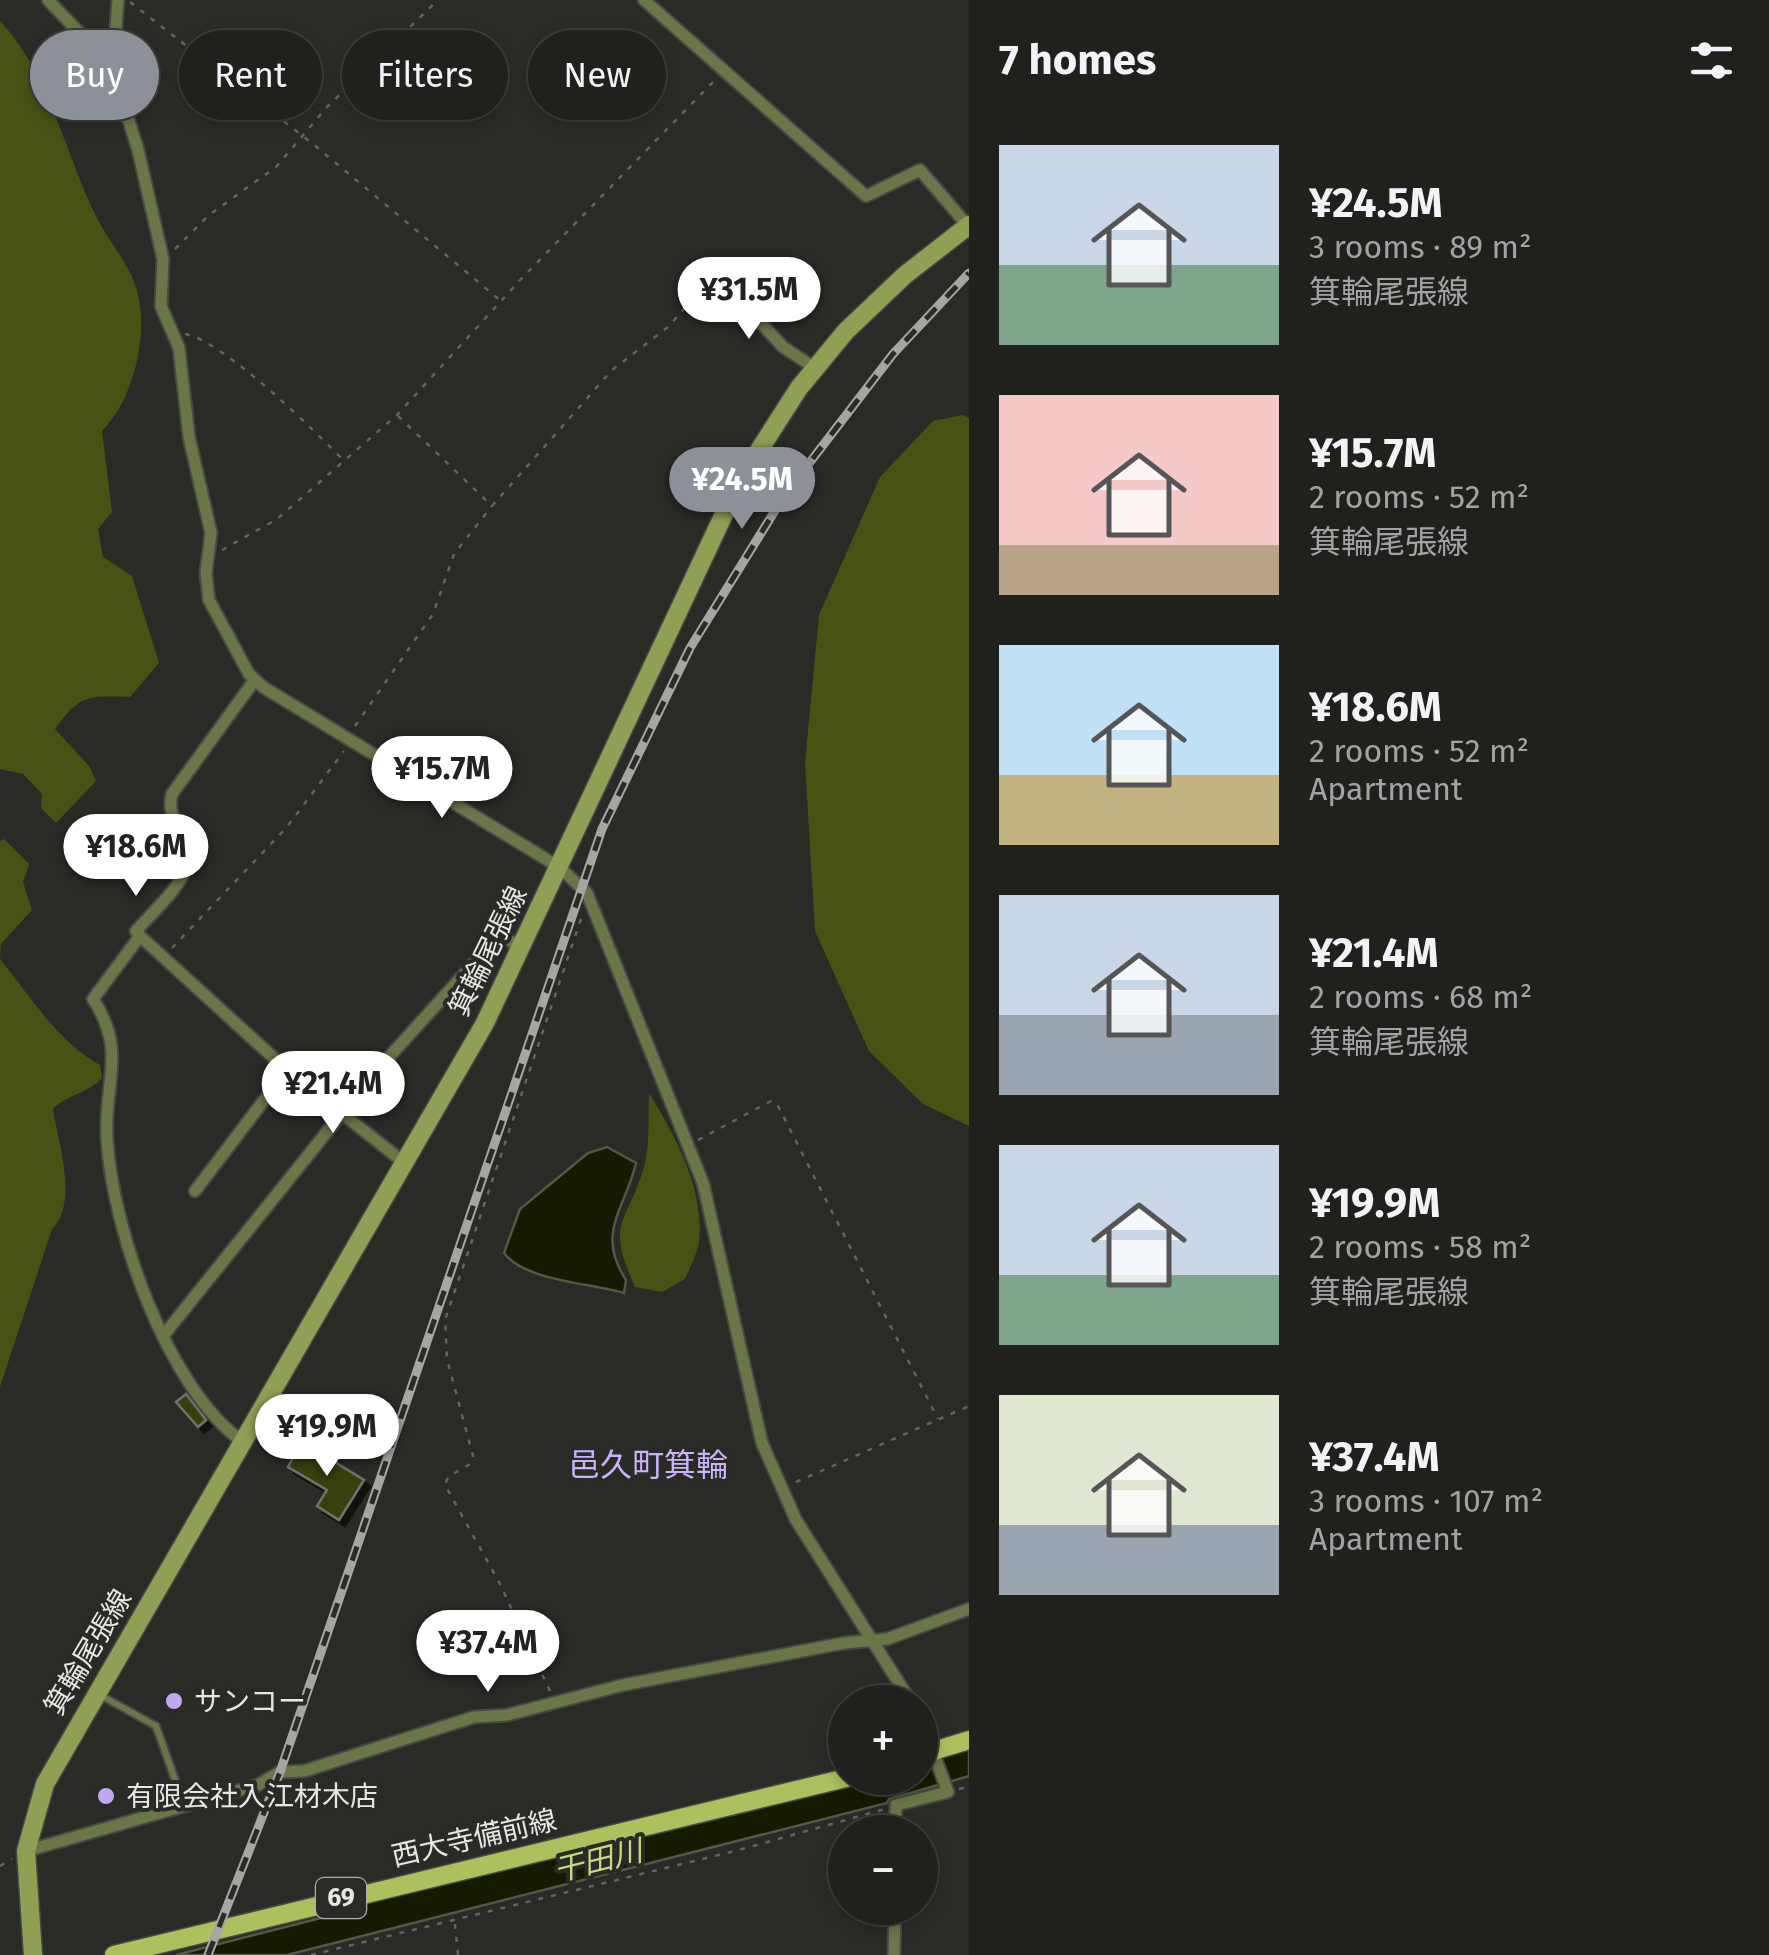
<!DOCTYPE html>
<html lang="en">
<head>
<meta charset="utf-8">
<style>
  :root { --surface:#20201d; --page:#2d2d2a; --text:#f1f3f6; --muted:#a2a3a4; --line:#3d3e3b; --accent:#8c9099 }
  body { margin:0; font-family:"Fira Sans","Noto Sans JP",sans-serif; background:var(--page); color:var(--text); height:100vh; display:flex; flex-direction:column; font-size:38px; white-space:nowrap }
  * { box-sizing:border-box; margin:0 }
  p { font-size:32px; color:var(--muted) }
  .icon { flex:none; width:55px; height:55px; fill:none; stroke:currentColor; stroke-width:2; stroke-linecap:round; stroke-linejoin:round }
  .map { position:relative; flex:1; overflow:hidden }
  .drawer { display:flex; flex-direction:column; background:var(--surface); width:800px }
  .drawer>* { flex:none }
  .guide { position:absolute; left:30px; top:30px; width:788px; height:90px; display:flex; gap:20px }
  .buttons { position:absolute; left:828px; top:1685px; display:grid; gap:20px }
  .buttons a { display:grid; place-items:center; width:110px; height:110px; border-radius:50%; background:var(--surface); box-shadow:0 5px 15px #0003,0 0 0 2px var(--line); font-size:50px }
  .price { position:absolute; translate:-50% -85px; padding:0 22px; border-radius:35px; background:#fff; color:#222; font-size:32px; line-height:65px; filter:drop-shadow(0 2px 5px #0008) }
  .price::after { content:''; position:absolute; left:50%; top:60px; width:30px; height:22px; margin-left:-15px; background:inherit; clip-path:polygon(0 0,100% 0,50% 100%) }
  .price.on { background:var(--accent); color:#fff }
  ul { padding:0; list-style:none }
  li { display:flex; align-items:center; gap:30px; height:250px; padding:0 30px }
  li span { display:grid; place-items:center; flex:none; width:280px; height:200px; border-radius:0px; color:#555 }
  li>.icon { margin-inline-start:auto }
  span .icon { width:120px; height:120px; fill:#fffc; stroke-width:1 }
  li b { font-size:42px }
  h2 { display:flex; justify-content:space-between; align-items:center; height:120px; padding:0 30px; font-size:42px }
  .tag { padding:0 35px; border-radius:45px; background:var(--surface); box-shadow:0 5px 15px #0003,0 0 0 2px var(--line); font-size:35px; line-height:90px }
  .tag.on { background:var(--accent); color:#fff }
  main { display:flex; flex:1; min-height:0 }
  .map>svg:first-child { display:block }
  .green { fill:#475313 }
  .water { fill:#151b00; stroke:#545844; stroke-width:2.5 }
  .building { fill:#37410e; stroke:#71726e; stroke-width:2.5; filter:url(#shadow) }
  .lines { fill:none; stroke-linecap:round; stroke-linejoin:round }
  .service-casing { stroke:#484945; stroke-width:10 }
  .minor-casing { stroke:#484945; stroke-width:15 }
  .secondary-casing { stroke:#484945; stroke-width:21 }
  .primary-casing { stroke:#484945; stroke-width:21 }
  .path { stroke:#636461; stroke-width:2.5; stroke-dasharray:5 8; stroke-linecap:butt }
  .service { stroke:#6b7648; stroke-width:6 }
  .minor { stroke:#6b7648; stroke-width:11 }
  .secondary { stroke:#8fa055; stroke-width:18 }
  .primary { stroke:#acc15e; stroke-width:18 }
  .rail-casing { stroke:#a5a5a2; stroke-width:9 }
  .rail { stroke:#2a2b27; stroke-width:5; stroke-dasharray:15; stroke-linecap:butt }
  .poi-dot { fill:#c1a8f3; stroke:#2a2b27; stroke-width:4 }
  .labels { text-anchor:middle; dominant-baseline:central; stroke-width:8; stroke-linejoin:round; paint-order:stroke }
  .shield { fill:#2a2b27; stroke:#aeaeab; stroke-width:2.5 }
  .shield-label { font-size:25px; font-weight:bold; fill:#e6e6e4 }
  .street-label { font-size:28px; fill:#e6e6e4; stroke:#2a2b27 }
  .poi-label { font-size:28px; fill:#e6e6e4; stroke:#2a2b27; text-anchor:start }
  .water-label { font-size:30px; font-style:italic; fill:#c7dc7f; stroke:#2a2b27 }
  .quarter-label { font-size:32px; fill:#cab3f9; stroke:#2a2b27 }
</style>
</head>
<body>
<main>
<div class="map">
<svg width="969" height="1955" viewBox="0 0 969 1955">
  <defs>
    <filter id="shadow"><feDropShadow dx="6" dy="6" stdDeviation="0" flood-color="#0009"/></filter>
  </defs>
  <rect width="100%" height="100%" fill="#2a2b27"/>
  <g class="green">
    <path d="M0,21C50,74 65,155 98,220C111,245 132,267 138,295C148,338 133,400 102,431L112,512L98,529L103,557L132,576L159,663L130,697C88,696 80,694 55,729L89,766L96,781L56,823L41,808L42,794L23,774L0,769Z"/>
    <path d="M962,415L969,418V1126L923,1104L869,1051L815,931L805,763L819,615L880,477L933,421Z"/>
    <path d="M4,839L29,864L23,882L32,910L1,944L0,958V841Z"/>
    <path d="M0,959C30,996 58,1042 100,1065L102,1078C87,1094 68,1094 53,1109C58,1143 79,1202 52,1229L0,1387Z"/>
    <path d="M649,1093C675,1135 705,1190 699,1242C697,1254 690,1267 685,1279L662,1292L635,1287C604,1217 628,1227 645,1163C650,1141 648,1115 649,1093Z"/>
  </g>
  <g class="water">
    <path d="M607,1147L636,1163C625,1210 595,1232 626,1280L624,1293C590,1283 525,1281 504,1253L520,1209L588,1153Z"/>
    <path d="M969,1749V1776L889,1799L887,1803L287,1955H176L360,1908L367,1901L871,1778H920V1763Z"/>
  </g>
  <g class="building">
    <path d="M186,1394L206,1420L198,1427L176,1402Z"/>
    <path d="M302,1442L364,1480L339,1520L317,1506L327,1490L288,1467Z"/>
  </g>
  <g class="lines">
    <defs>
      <path id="service" d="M100,1695L156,1726L184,1805"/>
      <g id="minor">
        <path d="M48,0L92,46L102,79L129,121L138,150L163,259L161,306L179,348L189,437L211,533L206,573L209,600L249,674L263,687L559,867L587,893L703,1183L762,1443L796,1520L911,1702"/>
        <path d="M644,0L866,196L920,170L968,226"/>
        <path d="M97,62L115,41L118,0"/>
        <path d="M718,276L783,347L815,368"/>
        <path d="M140,936L287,1070L406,1164"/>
        <path d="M195,1191L287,1070"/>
        <path d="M163,1336L371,1077L476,961L504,939L522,945"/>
        <path d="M243,1442C167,1388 113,1231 107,1140C103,1084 128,1052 93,999L140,936L136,931C151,913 192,879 188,853C185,831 165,817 172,794L254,681"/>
        <path d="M895,1832L896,1805L948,1792L920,1718"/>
        <path d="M26,1851L258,1785L280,1772L304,1771L474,1717L507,1715L623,1685L844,1643L887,1639L969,1609"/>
        <path d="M894,1955L895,1908"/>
      </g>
      <path id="secondary" d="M33,1955L26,1851L45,1784L485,1023L740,480L799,388L846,331L905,275L969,225"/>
      <g id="primary">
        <path d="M920,1755L969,1740"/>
        <path d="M114,1955L846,1778"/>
      </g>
    </defs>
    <use href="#service" class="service-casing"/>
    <use href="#minor" class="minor-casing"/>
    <use href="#secondary" class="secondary-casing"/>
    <use href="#primary" class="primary-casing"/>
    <g class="path">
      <path d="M130,2L313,144L501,301"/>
      <path d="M175,249L209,215L276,167L327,107L438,0"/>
      <path d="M185,334C224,341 315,431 345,462"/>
      <path d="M398,416L492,506L612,370L668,327L707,283"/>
      <path d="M222,550L277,519L397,415L522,278L713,82"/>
      <path d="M355,726L433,614L454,554L492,506"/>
      <path d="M172,948L287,827L344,751"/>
      <path d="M698,1140L771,1101L777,1104L938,1419"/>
      <path d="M796,1482L969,1406"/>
      <path d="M550,1691L499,1582L445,1485L448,1477L470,1464L473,1456L447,1359L445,1320L581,919"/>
      <path d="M959,1789L969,1787"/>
      <path d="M0,1866L12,1859"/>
      <path d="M455,1924L458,1955"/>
      <path d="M311,1955L739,1850L885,1809"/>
    </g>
    <use href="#service" class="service"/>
    <use href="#minor" class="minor"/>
    <use href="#secondary" class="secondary"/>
    <use href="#primary" class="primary"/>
    <defs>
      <path id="rail" d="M208,1955L280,1772L602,829L690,648L784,496L893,354L969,273"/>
    </defs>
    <use href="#rail" class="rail-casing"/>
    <use href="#rail" class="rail"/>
  </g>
  <g class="poi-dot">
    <circle cx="174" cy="1701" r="10"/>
    <circle cx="106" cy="1796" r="10"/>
  </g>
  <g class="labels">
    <rect class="shield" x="316" y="1878" width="50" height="40" rx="8"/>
    <g class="shield-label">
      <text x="341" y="1898">69</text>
    </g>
    <g class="street-label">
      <text transform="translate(488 951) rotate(-64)">箕輪尾張線</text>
      <text transform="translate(88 1652) rotate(-59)">箕輪尾張線</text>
      <text transform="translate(474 1838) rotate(-13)">西大寺備前線</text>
    </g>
    <g class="poi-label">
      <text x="194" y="1701">サンコー</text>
      <text x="126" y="1796">有限会社入江材木店</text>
    </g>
    <g class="water-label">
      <text transform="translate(598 1861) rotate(-14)">干田川</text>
    </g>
    <g class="quarter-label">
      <text x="648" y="1465">邑久町箕輪</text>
    </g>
  </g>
</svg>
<div class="buttons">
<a>+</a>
<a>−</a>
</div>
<b class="price" style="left:749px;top:342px">¥31.5M</b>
<b class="price on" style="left:742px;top:532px">¥24.5M</b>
<b class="price" style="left:442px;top:821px">¥15.7M</b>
<b class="price" style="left:136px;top:899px">¥18.6M</b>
<b class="price" style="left:333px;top:1136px">¥21.4M</b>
<b class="price" style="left:327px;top:1479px">¥19.9M</b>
<b class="price" style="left:488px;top:1695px">¥37.4M</b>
<div class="guide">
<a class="tag on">Buy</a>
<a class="tag">Rent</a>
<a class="tag">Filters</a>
<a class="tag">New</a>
</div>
</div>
<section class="drawer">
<h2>7 homes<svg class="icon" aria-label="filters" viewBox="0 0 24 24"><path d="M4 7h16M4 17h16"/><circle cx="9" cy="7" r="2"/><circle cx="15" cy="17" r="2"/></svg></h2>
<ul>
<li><span style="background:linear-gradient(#c9d6e8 60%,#7fa58c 0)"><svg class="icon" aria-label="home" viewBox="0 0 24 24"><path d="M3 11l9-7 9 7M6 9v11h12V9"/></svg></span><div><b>¥24.5M</b><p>3 rooms · 89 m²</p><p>箕輪尾張線</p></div></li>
<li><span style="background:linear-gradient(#f6c9c9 75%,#b9a48a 0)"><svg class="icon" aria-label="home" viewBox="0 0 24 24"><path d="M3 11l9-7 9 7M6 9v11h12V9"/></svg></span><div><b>¥15.7M</b><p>2 rooms · 52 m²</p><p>箕輪尾張線</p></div></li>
<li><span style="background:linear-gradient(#bfe0f5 65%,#c2b280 0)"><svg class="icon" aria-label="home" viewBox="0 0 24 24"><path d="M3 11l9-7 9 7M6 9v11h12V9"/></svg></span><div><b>¥18.6M</b><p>2 rooms · 52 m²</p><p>Apartment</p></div></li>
<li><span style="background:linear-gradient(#c9d6e8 60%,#9aa5b1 0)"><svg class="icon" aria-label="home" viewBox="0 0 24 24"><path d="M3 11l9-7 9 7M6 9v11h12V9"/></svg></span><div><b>¥21.4M</b><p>2 rooms · 68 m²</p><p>箕輪尾張線</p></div></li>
<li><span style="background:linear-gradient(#c9d6e8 65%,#7fa58c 0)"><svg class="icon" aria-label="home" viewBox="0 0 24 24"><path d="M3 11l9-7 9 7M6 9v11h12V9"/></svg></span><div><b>¥19.9M</b><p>2 rooms · 58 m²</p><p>箕輪尾張線</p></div></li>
<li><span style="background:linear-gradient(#dfe7d0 65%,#9aa5b1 0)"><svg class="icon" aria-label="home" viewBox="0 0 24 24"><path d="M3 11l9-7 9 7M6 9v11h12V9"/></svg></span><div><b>¥37.4M</b><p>3 rooms · 107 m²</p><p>Apartment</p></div></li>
</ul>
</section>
</main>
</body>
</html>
